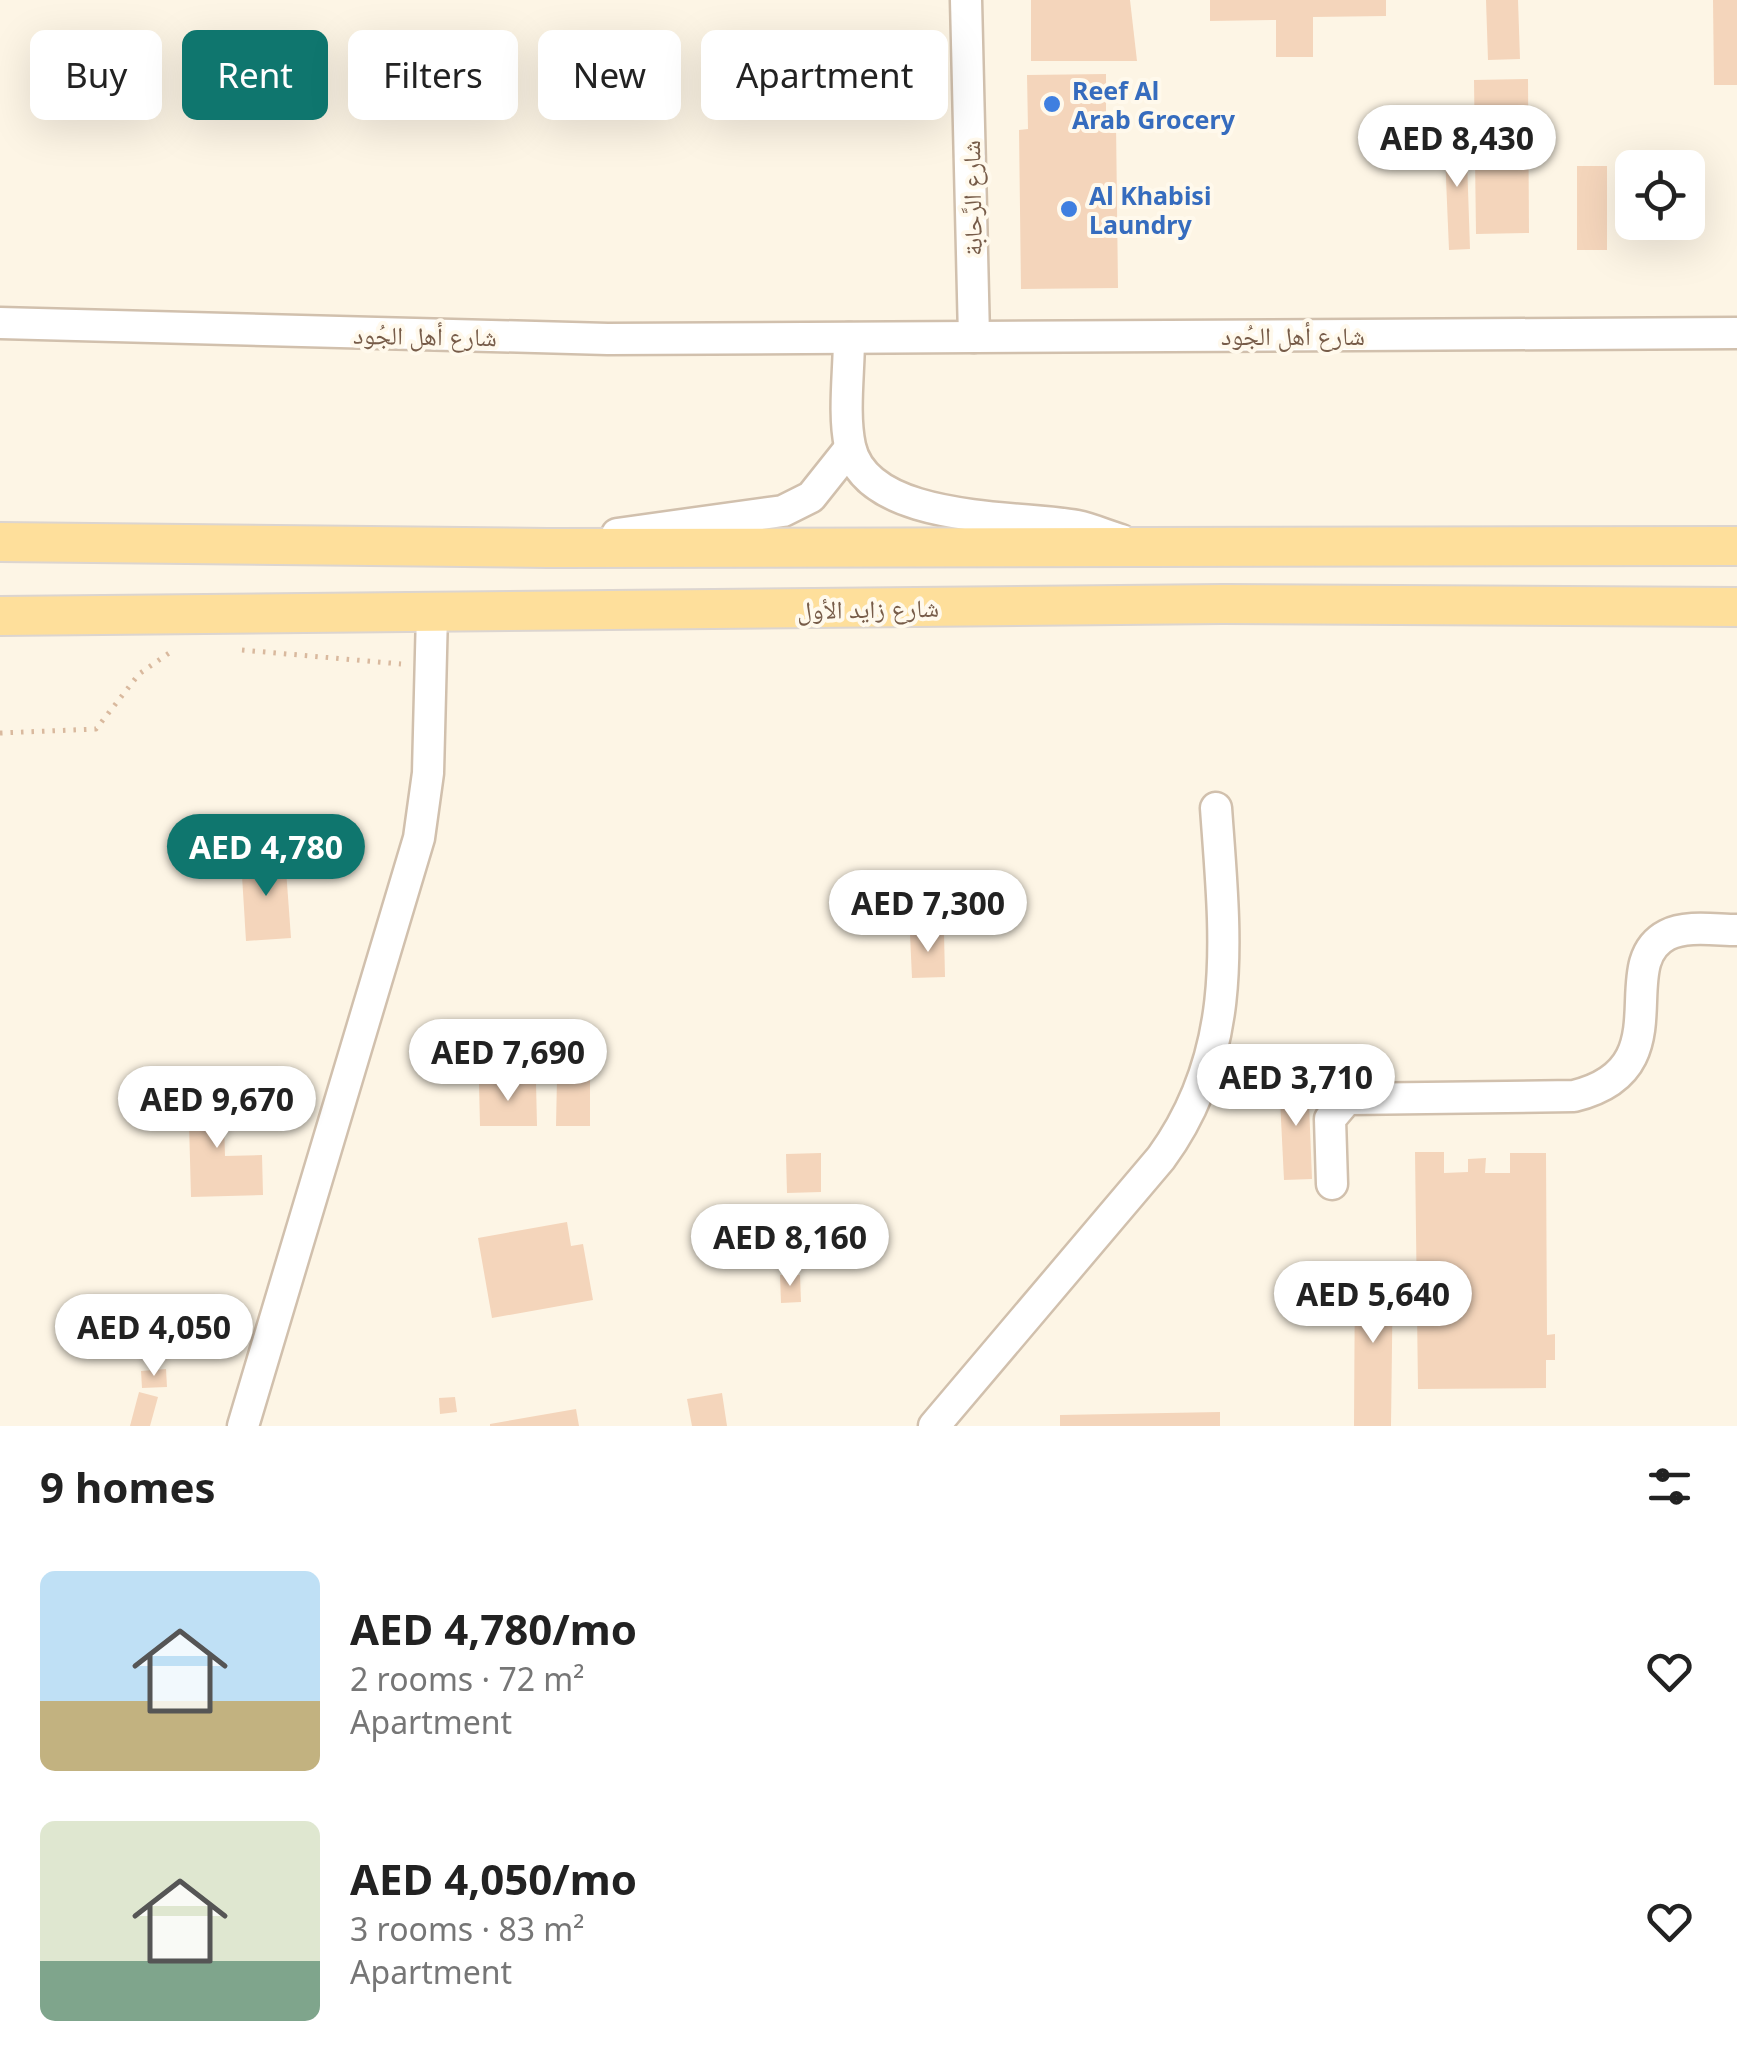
<!DOCTYPE html>
<html lang="en">
<head>
<meta charset="utf-8">
<style>
  :root { --surface:#fff; --page:#f2f2f2; --text:#222; --muted:#767676; --accent:#0f766e }
  body { margin:0; font-family:"Noto Sans","Noto Naskh Arabic",sans-serif; background:var(--page); color:var(--text); height:100vh; display:flex; flex-direction:column; font-size:38px; white-space:nowrap }
  * { box-sizing:border-box; margin:0 }
  p { font-size:32px; color:var(--muted) }
  .icon { flex:none; width:55px; height:55px; fill:none; stroke:currentColor; stroke-width:2; stroke-linecap:round; stroke-linejoin:round }
  .map { position:relative; height:1426px; overflow:hidden }
  .side { display:flex; flex-direction:column; background:var(--surface); flex:1 }
  .side>* { flex:none }
  .top-card { position:absolute; left:30px; top:30px; width:1000px; height:90px; display:flex; gap:20px }
  .buttons { position:absolute; left:1615px; top:150px; display:grid; gap:20px }
  .buttons a { display:grid; place-items:center; width:90px; height:90px; border-radius:15px; background:var(--surface); box-shadow:0 10px 40px #0002; font-size:50px }
  .price { position:absolute; translate:-50% -85px; padding:0 22px; border-radius:35px; background:#fff; color:#222; font-size:32px; line-height:65px; filter:drop-shadow(0 2px 5px #0008) }
  .price::after { content:''; position:absolute; left:50%; top:60px; width:30px; height:22px; margin-left:-15px; background:inherit; clip-path:polygon(0 0,100% 0,50% 100%) }
  .price.current { background:var(--accent); color:#fff }
  ul { padding:0; list-style:none }
  li { display:flex; align-items:center; gap:30px; height:250px; padding:0 40px }
  li span { display:grid; place-items:center; flex:none; width:280px; height:200px; border-radius:15px; color:#555 }
  li>.icon { margin-inline-start:auto }
  span .icon { width:120px; height:120px; fill:#fffc; stroke-width:1 }
  li b { font-size:42px }
  h2 { display:flex; justify-content:space-between; align-items:center; height:120px; padding:0 40px; font-size:42px }
  .chip { padding:0 35px; border-radius:15px; background:var(--surface); box-shadow:0 10px 40px #0002; font-size:35px; line-height:90px }
  .chip.current { background:var(--accent); color:#fff }
  .map>svg:first-child { display:block }
  .building { fill:#f4d5bb }
  .lines { fill:none; stroke-linecap:round; stroke-linejoin:round }
  .minor-casing { stroke:#d1c0ad; stroke-width:35 }
  .major-casing { stroke:#dcd5d0; stroke-width:42 }
  .path { stroke:#d9b99e; stroke-width:5; stroke-dasharray:2.5 8; stroke-linecap:butt }
  .minor { stroke:#fff; stroke-width:30 }
  .major { stroke:#fedf9b; stroke-width:38 }
  .shop-dot { fill:#3f7fe0; stroke:#fff9ec; stroke-width:4 }
  .labels { text-anchor:middle; dominant-baseline:central; stroke-width:8; stroke-linejoin:round; paint-order:stroke }
  .shop-label { font-size:25px; font-weight:bold; fill:#366cbe; stroke:#fff9ec; text-anchor:start }
  .street-label { font-size:25px; fill:#775c49; stroke:#fff9ec }
</style>
</head>
<body>
<div class="map">
<svg width="1737" height="1426" viewBox="0 0 1737 1426">
  <rect width="100%" height="100%" fill="#fdf5e5"/>
  <g class="building">
    <path d="M1031,0H1130L1137,61H1031Z"/>
    <path d="M1210,0H1386V16L1313,17V57H1276V20L1210,21Z"/>
    <path d="M1486,0H1518L1520,59L1488,60Z"/>
    <path d="M1713,0H1737V85H1714Z"/>
    <path d="M1106,74V123H1116L1118,288L1021,289L1019,130L1028,129L1027,75Z"/>
    <path d="M1528,79L1529,233L1476,234L1474,80Z"/>
    <path d="M1466,130L1470,249L1449,250L1444,131Z"/>
    <rect x="1577" y="166" width="30" height="84"/>
    <path d="M285,856L291,938L246,941L241,859Z"/>
    <path d="M944,933L945,977L912,978L910,934Z"/>
    <path d="M557,1078L590,1079V1126H556Z"/>
    <path d="M1308,1078L1312,1179L1284,1180L1279,1079Z"/>
    <path d="M536,1082L537,1126H480L479,1083Z"/>
    <path d="M223,1085L225,1156L262,1155L263,1195L191,1197L188,1086Z"/>
    <path d="M1415,1152H1444V1173L1468,1172V1159L1486,1158L1485,1173H1510V1153H1546L1547,1335L1555,1334V1360H1546V1388L1418,1389Z"/>
    <path d="M821,1153V1192L787,1193L786,1154Z"/>
    <path d="M567,1222L571,1246L583,1244L593,1300L492,1318L478,1238Z"/>
    <path d="M1355,1266L1393,1267L1391,1426H1354Z"/>
    <path d="M780,1275H800L801,1302L781,1303Z"/>
    <path d="M216,1312L218,1357L172,1359L170,1314Z"/>
    <path d="M166,1369L167,1387L142,1388L141,1371Z"/>
    <path d="M139,1392L158,1397L150,1426H130Z"/>
    <path d="M722,1393L727,1426H692L687,1399Z"/>
    <path d="M455,1397L457,1412L440,1414L439,1398Z"/>
    <path d="M576,1409L579,1426H490V1424Z"/>
    <path d="M1220,1412V1426H1060V1415Z"/>
  </g>
  <g class="lines">
    <defs>
      <g id="minor">
        <path d="M966,0L974,337"/>
        <path d="M0,323L608,339L1737,333"/>
        <path d="M849,338C849,372 843,413 850,446C867,524 1018,515 1077,526C1092,529 1107,536 1121,540"/>
        <path d="M617,534L783,511L811,497L850,448"/>
        <path d="M1332,1184L1330,1119L1347,1099L1574,1096C1685,1069 1609,965 1667,935C1686,925 1716,930 1737,930"/>
        <path d="M243,1426L419,838L428,773L432,613"/>
        <path d="M934,1426L1161,1158C1240,1050 1225,934 1216,808"/>
      </g>
      <g id="major">
        <path d="M0,542L548,548L1737,546"/>
        <path d="M0,616L1223,604L1737,607"/>
      </g>
    </defs>
    <use href="#minor" class="minor-casing"/>
    <use href="#major" class="major-casing"/>
    <g class="path">
      <path d="M242,650L401,664"/>
      <path d="M0,733L96,729L139,674L172,651"/>
    </g>
    <use href="#minor" class="minor"/>
    <use href="#major" class="major"/>
  </g>
  <g class="shop-dot">
    <circle cx="1052" cy="104" r="10"/>
    <circle cx="1069" cy="209" r="10"/>
  </g>
  <g class="labels">
    <g class="shop-label">
      <text x="1072" y="90">Reef Al<tspan x="1072" dy="29">Arab Grocery</tspan></text>
      <text x="1089" y="195">Al Khabisi<tspan x="1089" dy="29">Laundry</tspan></text>
    </g>
    <g class="street-label">
      <text transform="translate(971 198) rotate(-91)">شارع الرَّحابة</text>
      <text transform="translate(425 335) rotate(1)">شارع أهل الجُود</text>
      <text x="1293" y="335">شارع أهل الجُود</text>
      <text transform="translate(868 608) rotate(-1)">شارع زايد الأول</text>
    </g>
  </g>
</svg>
<div class="buttons">
<a><svg class="icon" aria-label="locate" viewBox="0 0 24 24"><circle cx="12" cy="12" r="6"/><path d="M12 2v4M12 18v4M2 12h4M18 12h4"/></svg></a>
</div>
<b class="price" style="left:1457px;top:190px">AED 8,430</b>
<b class="price current" style="left:266px;top:899px">AED 4,780</b>
<b class="price" style="left:928px;top:955px">AED 7,300</b>
<b class="price" style="left:508px;top:1104px">AED 7,690</b>
<b class="price" style="left:1296px;top:1129px">AED 3,710</b>
<b class="price" style="left:217px;top:1151px">AED 9,670</b>
<b class="price" style="left:790px;top:1289px">AED 8,160</b>
<b class="price" style="left:1373px;top:1346px">AED 5,640</b>
<b class="price" style="left:154px;top:1379px">AED 4,050</b>
<div class="top-card">
<a class="chip">Buy</a>
<a class="chip current">Rent</a>
<a class="chip">Filters</a>
<a class="chip">New</a>
<a class="chip">Apartment</a>
</div>
</div>
<section class="side">
<h2>9 homes<svg class="icon" aria-label="filters" viewBox="0 0 24 24"><path d="M4 7h16M4 17h16"/><circle cx="9" cy="7" r="2"/><circle cx="15" cy="17" r="2"/></svg></h2>
<ul>
<li><span style="background:linear-gradient(#bfe0f5 65%,#c2b280 0)"><svg class="icon" aria-label="home" viewBox="0 0 24 24"><path d="M3 11l9-7 9 7M6 9v11h12V9"/></svg></span><div><b>AED 4,780/mo</b><p>2 rooms · 72 m²</p><p>Apartment</p></div><svg class="icon" aria-label="heart" viewBox="0 0 24 24"><path d="M12 20l-8-8c-3-5 5-10 8-4 3-6 11-1 8 4z"/></svg></li>
<li><span style="background:linear-gradient(#dfe7d0 70%,#7fa58c 0)"><svg class="icon" aria-label="home" viewBox="0 0 24 24"><path d="M3 11l9-7 9 7M6 9v11h12V9"/></svg></span><div><b>AED 4,050/mo</b><p>3 rooms · 83 m²</p><p>Apartment</p></div><svg class="icon" aria-label="heart" viewBox="0 0 24 24"><path d="M12 20l-8-8c-3-5 5-10 8-4 3-6 11-1 8 4z"/></svg></li>
</ul>
</section>
</body>
</html>
